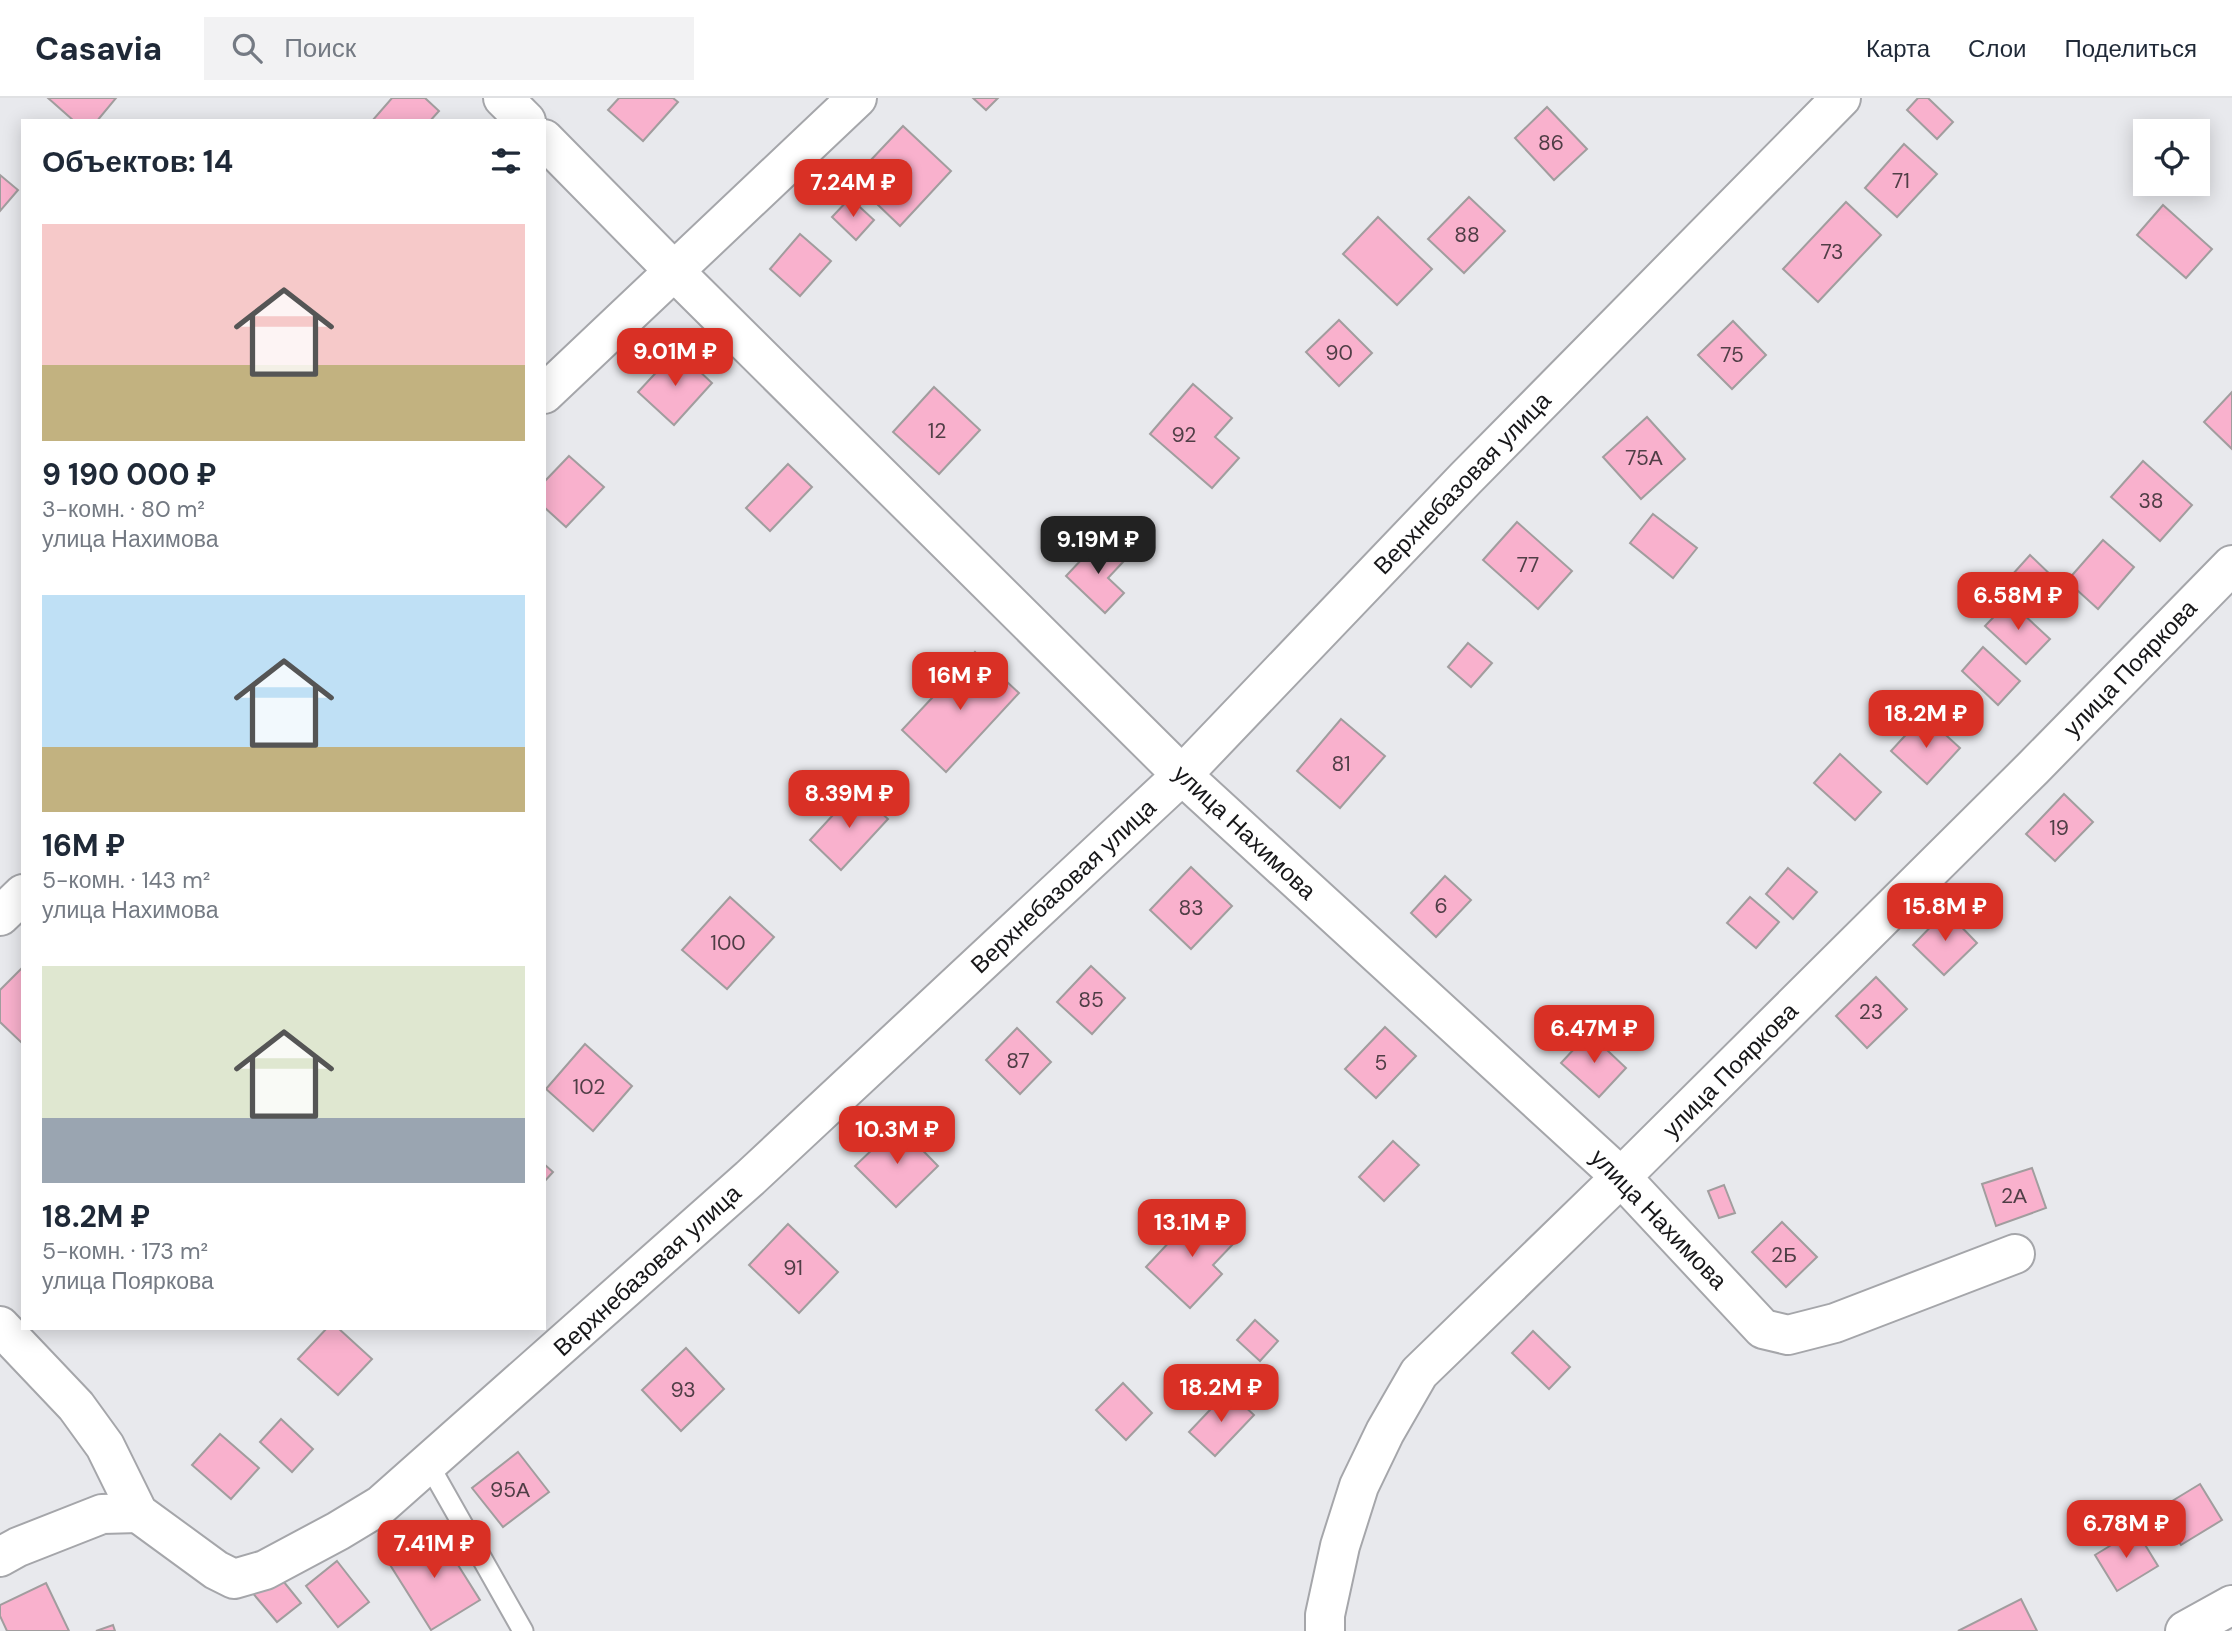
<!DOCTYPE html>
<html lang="ru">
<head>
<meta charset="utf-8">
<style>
  :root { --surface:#fff; --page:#f2f2f3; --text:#1f2937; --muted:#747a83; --line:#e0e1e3; --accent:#d93025 }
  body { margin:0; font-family:"DM Sans",sans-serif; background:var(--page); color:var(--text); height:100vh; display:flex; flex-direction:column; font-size:26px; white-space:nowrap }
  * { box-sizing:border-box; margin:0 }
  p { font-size:23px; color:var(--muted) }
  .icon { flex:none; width:38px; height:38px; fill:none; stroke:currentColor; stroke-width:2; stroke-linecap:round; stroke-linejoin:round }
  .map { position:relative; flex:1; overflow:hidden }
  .details { position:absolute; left:21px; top:21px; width:525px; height:1211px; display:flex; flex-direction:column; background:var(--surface); border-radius:0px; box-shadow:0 4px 18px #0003 }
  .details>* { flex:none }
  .buttons { position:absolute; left:2133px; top:21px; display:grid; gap:14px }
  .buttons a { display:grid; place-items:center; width:77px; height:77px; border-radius:0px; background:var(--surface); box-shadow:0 4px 18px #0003; font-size:35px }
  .price { position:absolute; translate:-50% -60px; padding:0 16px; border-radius:14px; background:var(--accent); color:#fff; font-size:23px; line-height:46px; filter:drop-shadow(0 2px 4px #0008) }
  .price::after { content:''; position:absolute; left:50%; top:42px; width:21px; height:16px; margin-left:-10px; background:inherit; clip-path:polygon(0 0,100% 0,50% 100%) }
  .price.selected { background:#222; color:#fff }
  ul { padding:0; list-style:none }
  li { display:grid; align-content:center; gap:14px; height:371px; padding:0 21px }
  li span { display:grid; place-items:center; height:217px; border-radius:0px; color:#555 }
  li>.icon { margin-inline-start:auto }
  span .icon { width:126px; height:126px; fill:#fffc; stroke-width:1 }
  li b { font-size:30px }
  h2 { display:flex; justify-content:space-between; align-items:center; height:84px; padding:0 21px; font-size:30px }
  header { display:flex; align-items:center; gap:42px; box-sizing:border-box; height:98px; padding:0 35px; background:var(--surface); border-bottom:2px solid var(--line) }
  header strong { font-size:33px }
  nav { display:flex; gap:38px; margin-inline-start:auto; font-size:24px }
  .search { width:490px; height:63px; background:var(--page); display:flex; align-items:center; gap:18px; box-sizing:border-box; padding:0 24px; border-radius:0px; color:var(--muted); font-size:26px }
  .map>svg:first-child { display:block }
  .building { fill:#f9b1cd; stroke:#a19d9e; stroke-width:2 }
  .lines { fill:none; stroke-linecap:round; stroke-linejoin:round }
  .lane-casing { stroke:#a5a6aa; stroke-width:23 }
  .street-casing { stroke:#a5a6aa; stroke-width:42 }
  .lane { stroke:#fff; stroke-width:19 }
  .street { stroke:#fff; stroke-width:38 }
  .labels { text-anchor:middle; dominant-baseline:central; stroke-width:5; stroke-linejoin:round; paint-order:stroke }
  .number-label { font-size:21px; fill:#503e46 }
  .street-label { font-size:24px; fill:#171719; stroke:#fff }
</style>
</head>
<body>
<header>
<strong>Casavia</strong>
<div class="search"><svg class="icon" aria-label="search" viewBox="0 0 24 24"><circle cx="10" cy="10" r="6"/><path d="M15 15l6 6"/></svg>Поиск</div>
<nav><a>Карта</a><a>Слои</a><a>Поделиться</a></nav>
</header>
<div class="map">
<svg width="2232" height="1533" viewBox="0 0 2232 1533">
  <rect width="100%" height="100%" fill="#e8e9ed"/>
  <g class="building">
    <path d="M48,0H116L97,23H74Z"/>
    <path d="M392,0H425L439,13L430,23H372Z"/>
    <path d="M619,0H673L678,4L643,43L608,12Z"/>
    <path d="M973,0H998L986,12Z"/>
    <path d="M1918,0H1928L1953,24L1937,41L1907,12Z"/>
    <path d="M1547,9L1587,51L1554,82L1515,40Z"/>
    <path d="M903,28L951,73L900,128L852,82Z"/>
    <path d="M1904,46L1937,76L1897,119L1865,90Z"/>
    <path d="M2198,47L2207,55L2198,65Z"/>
    <path d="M0,77L18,92L0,113Z"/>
    <path d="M1469,99L1505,133L1464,175L1428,141Z"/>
    <path d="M850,100L874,122L856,142L832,119Z"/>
    <path d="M1846,104L1881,137L1818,204L1783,171Z"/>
    <path d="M2163,107L2212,151L2186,180L2137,137Z"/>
    <path d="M1378,119L1432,171L1397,207L1343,156Z"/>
    <path d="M800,136L831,163L800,198L770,171Z"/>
    <path d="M1339,222L1372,255L1339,288L1306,254Z"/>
    <path d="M1733,223L1766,257L1732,291L1698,257Z"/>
    <path d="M677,252L712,285L674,327L638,294Z"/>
    <path d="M1193,286L1232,320L1215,339L1239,360L1212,390L1150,336Z"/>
    <path d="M934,289L980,332L939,376L893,334Z"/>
    <path d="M2232,294V351L2204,324Z"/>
    <path d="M1647,319L1685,361L1641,401L1603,359Z"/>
    <path d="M569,358L604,389L566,429L544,409V384Z"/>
    <path d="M2143,363L2192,407L2160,443L2111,399Z"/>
    <path d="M788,366L812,389L770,433L746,410Z"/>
    <path d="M1653,416L1697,450L1673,480L1630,445Z"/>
    <path d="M1517,424L1572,473L1538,511L1483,462Z"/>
    <path d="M1100,442L1123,464L1108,480L1124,495L1105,515L1066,478Z"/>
    <path d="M2103,442L2134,469L2098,511L2067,483Z"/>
    <path d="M2030,457L2056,482L2029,511L2003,487Z"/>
    <path d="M2009,503L2050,541L2026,566L1985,528Z"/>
    <path d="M1468,545L1492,565L1471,589L1448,569Z"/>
    <path d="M1983,549L2020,583L1998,607L1962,573Z"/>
    <path d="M975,554L1019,595L946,674L902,632Z"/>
    <path d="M1924,617L1960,650L1927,686L1891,653Z"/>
    <path d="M1341,621L1385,658L1340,710L1297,673Z"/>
    <path d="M1840,656L1881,694L1855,722L1814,685Z"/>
    <path d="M856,692L888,721L841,772L810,742Z"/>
    <path d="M2064,696L2093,724L2055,763L2026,736Z"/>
    <path d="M1191,769L1232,808L1191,851L1150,812Z"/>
    <path d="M1788,770L1817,794L1793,821L1766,796Z"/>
    <path d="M1445,778L1471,802L1436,839L1411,815Z"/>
    <path d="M730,799L774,839L727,891L682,852Z"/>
    <path d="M1750,799L1779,824L1756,850L1727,825Z"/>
    <path d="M1946,813L1977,845L1944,877L1913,847Z"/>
    <path d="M1091,868L1125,900L1092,936L1057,904Z"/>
    <path d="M23,869V946L0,924V892Z"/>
    <path d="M1876,879L1907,911L1867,950L1836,918Z"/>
    <path d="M1385,929L1416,958L1376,1000L1345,971Z"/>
    <path d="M1017,930L1051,964L1020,996L986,962Z"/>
    <path d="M1589,935L1626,970L1599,999L1561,965Z"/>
    <path d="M585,946L632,988L593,1033L546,991Z"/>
    <path d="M898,1027L938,1068L896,1109L855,1068Z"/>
    <path d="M1393,1043L1419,1067L1384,1103L1359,1079Z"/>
    <path d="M544,1066L553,1074L544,1084Z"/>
    <path d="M2032,1070L2046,1110L1996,1128L1982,1086Z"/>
    <path d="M1724,1087L1735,1115L1719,1120L1708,1093Z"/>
    <path d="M1200,1111L1235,1144L1213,1167L1222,1176L1190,1210L1146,1169Z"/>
    <path d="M1782,1124L1817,1159L1786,1189L1752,1154Z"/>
    <path d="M788,1126L838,1174L799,1215L749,1167Z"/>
    <path d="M1255,1222L1278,1243L1260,1263L1237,1242Z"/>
    <path d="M327,1230H338L372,1261L338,1297L298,1261Z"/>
    <path d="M1533,1233L1570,1269L1549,1291L1512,1255Z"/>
    <path d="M686,1250L724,1291L681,1333L642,1292Z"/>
    <path d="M1123,1285L1152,1315L1126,1342L1096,1312Z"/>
    <path d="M1228,1293L1254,1317L1215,1358L1189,1334Z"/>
    <path d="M281,1321L313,1351L292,1374L260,1344Z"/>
    <path d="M220,1336L259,1370L231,1401L192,1367Z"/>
    <path d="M518,1354L549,1394L503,1429L472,1390Z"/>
    <path d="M2200,1386L2222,1422L2181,1447L2159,1411Z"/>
    <path d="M436,1432L480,1502L431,1532L387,1462Z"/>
    <path d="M2136,1432L2158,1468L2117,1493L2095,1457Z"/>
    <path d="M337,1463L369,1504L338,1529L306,1488Z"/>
    <path d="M275,1473L301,1505L277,1524L251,1493Z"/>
    <path d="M46,1485L69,1533H7L0,1518V1507Z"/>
    <path d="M2021,1501L2037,1533H1958Z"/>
    <path d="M113,1527L115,1533H96Z"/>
  </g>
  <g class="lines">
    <defs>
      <path id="lane" d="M429,1367L523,1533"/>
      <g id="street">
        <path d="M503,0L526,23"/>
        <path d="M544,41L674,173L1182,677L1621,1079L1763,1231L1788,1237L1835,1225L2015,1156"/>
        <path d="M544,296L857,0"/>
        <path d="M0,818L23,796"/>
        <path d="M0,1228L76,1308L105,1348L138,1415L216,1472L234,1481L265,1472L338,1433L381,1407L750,1080L1182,677L1465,381L1841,0"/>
        <path d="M0,1459L18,1449L102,1416L138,1415"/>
        <path d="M1325,1533V1517L1340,1448L1359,1388L1385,1334L1419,1275L1621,1079L2033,670L2232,467"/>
        <path d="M2185,1533L2232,1507"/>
      </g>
    </defs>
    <use href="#lane" class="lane-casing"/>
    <use href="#street" class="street-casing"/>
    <use href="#lane" class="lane"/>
    <use href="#street" class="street"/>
  </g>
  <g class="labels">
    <g class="number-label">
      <text x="1551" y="45">86</text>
      <text x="1901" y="83">71</text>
      <text x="1467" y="137">88</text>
      <text x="1832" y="154">73</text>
      <text x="1339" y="255">90</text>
      <text x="1732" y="257">75</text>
      <text x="937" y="333">12</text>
      <text x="1184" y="337">92</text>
      <text x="1644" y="360">75А</text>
      <text x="2151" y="403">38</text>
      <text x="1528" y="467">77</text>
      <text x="1341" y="666">81</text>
      <text x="2059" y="730">19</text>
      <text x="1441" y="808">6</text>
      <text x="1191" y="810">83</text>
      <text x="728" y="845">100</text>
      <text x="1091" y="902">85</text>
      <text x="1871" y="914">23</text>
      <text x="1018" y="963">87</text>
      <text x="1381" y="965">5</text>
      <text x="589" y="989">102</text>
      <text x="2014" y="1098">2А</text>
      <text x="1784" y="1157">2Б</text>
      <text x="793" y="1170">91</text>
      <text x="683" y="1292">93</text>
      <text x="510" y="1392">95А</text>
    </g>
    <g class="street-label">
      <text transform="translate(1462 385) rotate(-46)">Верхнебазовая улица</text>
      <text transform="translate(2130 570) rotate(-46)">улица Пояркова</text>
      <text transform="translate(1245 734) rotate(43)">улица Нахимова</text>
      <text transform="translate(1063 788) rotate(-43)">Верхнебазовая улица</text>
      <text transform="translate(1730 972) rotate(-45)">улица Пояркова</text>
      <text transform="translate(1659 1121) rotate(46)">улица Нахимова</text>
      <text transform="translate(647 1172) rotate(-42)">Верхнебазовая улица</text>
    </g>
  </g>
</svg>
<div class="buttons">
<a><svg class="icon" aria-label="locate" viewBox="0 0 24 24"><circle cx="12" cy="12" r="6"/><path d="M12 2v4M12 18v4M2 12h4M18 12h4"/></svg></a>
</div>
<b class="price" style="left:853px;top:121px">7.24M ₽</b>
<b class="price" style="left:675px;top:290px">9.01M ₽</b>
<b class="price selected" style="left:1098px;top:478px">9.19M ₽</b>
<b class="price" style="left:2018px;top:534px">6.58M ₽</b>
<b class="price" style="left:960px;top:614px">16M ₽</b>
<b class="price" style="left:1926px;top:652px">18.2M ₽</b>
<b class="price" style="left:849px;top:732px">8.39M ₽</b>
<b class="price" style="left:1945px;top:845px">15.8M ₽</b>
<b class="price" style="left:1594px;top:967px">6.47M ₽</b>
<b class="price" style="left:897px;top:1068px">10.3M ₽</b>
<b class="price" style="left:1192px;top:1161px">13.1M ₽</b>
<b class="price" style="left:1221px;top:1326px">18.2M ₽</b>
<b class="price" style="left:2126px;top:1462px">6.78M ₽</b>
<b class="price" style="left:434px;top:1482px">7.41M ₽</b>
<section class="details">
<h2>Объектов: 14<svg class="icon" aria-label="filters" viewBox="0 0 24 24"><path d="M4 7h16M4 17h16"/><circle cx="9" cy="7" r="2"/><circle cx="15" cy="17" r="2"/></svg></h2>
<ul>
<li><span style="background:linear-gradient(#f6c9c9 65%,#c2b280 0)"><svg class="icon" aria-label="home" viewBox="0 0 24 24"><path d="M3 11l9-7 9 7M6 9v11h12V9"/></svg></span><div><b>9 190 000 ₽</b><p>3-комн. · 80 m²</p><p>улица Нахимова</p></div></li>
<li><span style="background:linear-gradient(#bfe0f5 70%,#c2b280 0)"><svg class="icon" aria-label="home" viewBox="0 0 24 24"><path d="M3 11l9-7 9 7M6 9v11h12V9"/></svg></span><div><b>16M ₽</b><p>5-комн. · 143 m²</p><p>улица Нахимова</p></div></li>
<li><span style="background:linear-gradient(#dfe7d0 70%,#9aa5b1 0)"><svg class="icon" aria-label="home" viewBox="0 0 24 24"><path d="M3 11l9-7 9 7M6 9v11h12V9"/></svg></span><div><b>18.2M ₽</b><p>5-комн. · 173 m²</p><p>улица Пояркова</p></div></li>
</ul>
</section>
</div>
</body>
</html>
